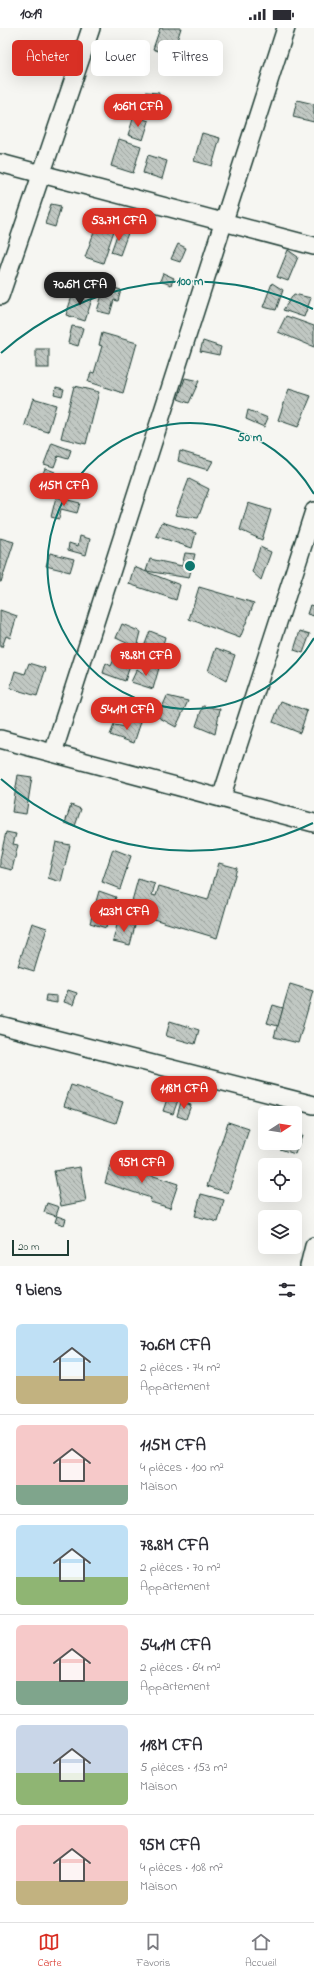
<!DOCTYPE html>
<html lang="fr">
<head>
<meta charset="utf-8">
<style>
  :root { --surface:#fff; --page:#f2f2f3; --text:#2b2b33; --muted:#7c7c81; --line:#e1e1e2; --accent:#d93025 }
  body { margin:0; font-family:"Indie Flower",sans-serif; background:var(--page); color:var(--text); height:100vh; display:flex; flex-direction:column; font-size:15px; white-space:nowrap }
  * { box-sizing:border-box; margin:0 }
  p { font-size:13px; color:var(--muted) }
  .icon { flex:none; width:22px; height:22px; fill:none; stroke:currentColor; stroke-width:2; stroke-linecap:round; stroke-linejoin:round }
  .map { position:relative; height:1238px; overflow:hidden }
  .side { display:flex; flex-direction:column; background:var(--surface); flex:1 }
  .side>* { flex:none }
  .hud { position:absolute; left:12px; top:12px; width:290px; height:36px; display:flex; gap:8px }
  .needle { width:26px; rotate:78deg }
  .fabs { position:absolute; left:258px; top:1078px; display:grid; gap:8px }
  .fabs a { display:grid; place-items:center; width:44px; height:44px; border-radius:6px; background:var(--surface); box-shadow:0 4px 16px #0002; font-size:20px }
  .scale { position:absolute; left:12px; bottom:10px; width:57px; box-sizing:border-box; padding-left:4px; border:2px solid #1f3d34; border-top:0; font-size:11px; line-height:14px; white-space:nowrap; color:#1f3d34; -webkit-text-stroke:3px #f6f6f2; paint-order:stroke }
  .price { position:absolute; translate:-50% -34px; padding:0 9px; border-radius:14px; background:var(--accent); color:#fff; font-size:13px; line-height:26px; filter:drop-shadow(0 1px 2px #0008) }
  .price::after { content:''; position:absolute; left:50%; top:24px; width:12px; height:9px; margin-left:-6px; background:inherit; clip-path:polygon(0 0,100% 0,50% 100%) }
  .price.active { background:#222; color:#fff }
  ul { padding:0; list-style:none }
  li { display:flex; align-items:center; gap:12px; height:100px; padding:0 16px }
  li+li { border-top:1px solid var(--line) }
  li span { display:grid; place-items:center; flex:none; width:112px; height:80px; border-radius:6px; color:#555 }
  li>.icon { margin-inline-start:auto }
  span .icon { width:48px; height:48px; fill:#fffc; stroke-width:1 }
  li b { font-size:17px }
  h2 { display:flex; justify-content:space-between; align-items:center; height:48px; padding:0 16px; font-size:17px }
  .tag { padding:0 14px; border-radius:6px; background:var(--surface); box-shadow:0 4px 16px #0002; font-size:14px; line-height:36px }
  .tag.active { background:var(--accent); color:#fff }
  .status { display:flex; justify-content:space-between; align-items:center; height:28px; padding:0 20px; background:var(--surface); direction:ltr }
  .status svg { height:11px; fill:currentColor }
  .tabs { display:flex; justify-content:space-around; align-items:center; height:56px; border-top:1px solid var(--line); background:var(--surface); font-size:11px; color:var(--muted) }
  .tabs a { display:grid; justify-items:center; gap:2px }
  .tabs .active { color:var(--accent) }
  .map>svg:first-child { display:block }
  .building { fill:url(#building-back-hatch); stroke:#1f3d34 }
  .lines { fill:none; stroke-linecap:round; stroke-linejoin:round }
  .minor-casing { stroke:#1f3d34; stroke-width:20 }
  .minor { stroke:#f6f6f2; stroke-width:17 }
  .ring { fill:none; stroke:#0f766e; stroke-width:2 }
  .centre { fill:#0f766e; stroke:#f6f6f2; stroke-width:2 }
  .ring-label { font-size:12px; text-anchor:middle; font-weight:bold; fill:#0f766e; stroke:#f6f6f2; stroke-width:3; stroke-linejoin:round; paint-order:stroke }
</style>
</head>
<body>
<div class="status"><b>10:19</b><svg viewBox="0 0 49 12"><path d="M0 12V9h3v3zM5 12V6h3v6zM10 12V3h3v9zM15 12V0h3v12zM26 1h20v11H26zM47 4h2v5h-2z"/></svg></div>
<div class="map">
<svg width="314" height="1238" viewBox="0 0 314 1238">
  <defs>
    <pattern id="building-back-hatch" width="6" height="6" patternUnits="userSpaceOnUse"><rect width="6" height="6" fill="#c1c8c3"/><path d="M-1 5l2 2M0 0l6 6M5-1l2 2" fill="none" stroke="#9ca49f"/></pattern>
  </defs>
  <rect width="100%" height="100%" fill="#f6f6f2"/>
  <filter id="ink" filterUnits="userSpaceOnUse"><feTurbulence type="fractalNoise" baseFrequency=".025" numOctaves="2"/><feDisplacementMap in="SourceGraphic" scale="8" xChannelSelector="R" yChannelSelector="G"/><feConvolveMatrix kernelMatrix="1 2 1 2 8 2 1 2 1" color-interpolation-filters="sRGB"/></filter>
  <g filter="url(#ink)">
    <g class="building">
      <path d="M160,0H181L172,28L153,21Z"/>
      <path d="M119,29L135,30L134,45L118,44Z"/>
      <path d="M146,64L159,65V73L145,72Z"/>
      <path d="M297,72L314,76V94L293,89Z"/>
      <path d="M134,88L149,93L143,112L128,107Z"/>
      <path d="M202,105L220,110L212,138L194,133Z"/>
      <path d="M119,111L141,118L133,145L111,138Z"/>
      <path d="M148,127L167,133L162,151L143,145Z"/>
      <path d="M51,176L61,178L55,199L45,196Z"/>
      <path d="M100,188L117,194L103,235L85,229Z"/>
      <path d="M119,201L128,205L120,227L111,224Z"/>
      <path d="M178,216L186,220L180,234L171,231Z"/>
      <path d="M288,222L298,229L288,253L277,249Z"/>
      <path d="M163,245L174,250L171,257L160,253Z"/>
      <path d="M272,255L283,262L276,282L263,279Z"/>
      <path d="M105,257L121,262L118,273L114,272L110,286L97,283Z"/>
      <path d="M74,262L93,268L85,293L66,287Z"/>
      <path d="M294,266L311,270L304,289L283,282Z"/>
      <path d="M286,288L314,298V319L278,304Z"/>
      <path d="M72,298L83,300L78,318L68,315Z"/>
      <path d="M102,305L137,315L123,365L88,354L91,344L94,345L102,318L99,317Z"/>
      <path d="M203,313L221,319L219,327L200,323Z"/>
      <rect x="36" y="321" width="13" height="19"/>
      <path d="M185,350L199,353L189,375L178,371Z"/>
      <path d="M74,358L99,364L86,416L61,410Z"/>
      <path d="M56,359L64,361L62,368L54,366Z"/>
      <path d="M289,361L311,368L298,399L278,392Z"/>
      <path d="M33,370L56,377L48,404L25,397Z"/>
      <path d="M248,382L268,390L264,399L246,391Z"/>
      <path d="M52,415L71,422L68,431L58,428L54,439L44,436Z"/>
      <path d="M180,423L213,433L208,442L178,433Z"/>
      <path d="M45,440L55,444L52,451L63,455L59,465L39,457Z"/>
      <path d="M189,451L209,461L198,490L175,487Z"/>
      <path d="M56,469L80,475L77,485L61,481L59,491L51,489Z"/>
      <path d="M248,475L271,482L262,512L240,502Z"/>
      <path d="M162,494L196,505L192,520L156,508Z"/>
      <path d="M80,508L90,511L86,527L68,522L69,515L78,518Z"/>
      <path d="M0,510L14,514L1,554H0Z"/>
      <path d="M260,519L271,524L261,552L252,544Z"/>
      <path d="M50,525L74,531L70,544L46,538Z"/>
      <path d="M185,525L195,526L189,550L146,543L150,531L182,538Z"/>
      <path d="M134,539L180,557L176,572L129,556Z"/>
      <path d="M199,559L254,575L240,610L189,591Z"/>
      <path d="M310,577L314,578V588L307,586Z"/>
      <path d="M0,582L17,588L10,610L6,608L2,619H0Z"/>
      <path d="M122,596L141,604L137,620L116,610Z"/>
      <path d="M150,603L165,609L160,627L142,624Z"/>
      <path d="M300,603L310,606L303,625L294,622Z"/>
      <path d="M216,620L235,627L226,653L208,643Z"/>
      <path d="M115,629L132,632L125,653L103,645L106,635L111,638Z"/>
      <path d="M29,635L46,640L37,668L10,660L15,643L25,646Z"/>
      <path d="M147,638L159,640L153,661L131,654L137,641L144,646Z"/>
      <path d="M167,668L188,673L176,699L158,689Z"/>
      <path d="M281,673L307,683L300,705L273,694Z"/>
      <path d="M203,678L220,681L215,706L196,698Z"/>
      <path d="M131,691L141,694L134,715L110,707L114,697L126,699Z"/>
      <path d="M18,747L32,749L26,786L12,784Z"/>
      <path d="M71,777L81,781L75,798L65,795Z"/>
      <path d="M6,804L16,806L13,816L18,817L12,842L0,839V831Z"/>
      <path d="M56,814L70,817L61,854L48,850Z"/>
      <path d="M113,821L131,828L120,861L102,854Z"/>
      <path d="M219,835L237,840L217,910L150,890L153,879L149,878L146,889L129,884L138,851L155,856L152,867L156,868L159,858L208,872Z"/>
      <path d="M99,863L116,869L106,900L90,895Z"/>
      <path d="M118,893L135,898L130,917L113,913Z"/>
      <path d="M32,895L47,900L34,943L18,938Z"/>
      <path d="M290,956L313,963L298,1015L274,1009Z"/>
      <path d="M68,962L77,965L73,977L64,974Z"/>
      <path d="M46,967L57,968V975L45,973Z"/>
      <path d="M273,977L283,980L278,998L267,995Z"/>
      <path d="M170,993L199,1002L195,1016L166,1008Z"/>
      <path d="M71,1057L123,1074L116,1095L64,1078Z"/>
      <path d="M168,1068L178,1072L173,1086L163,1083Z"/>
      <path d="M181,1074L191,1077L186,1091L177,1088Z"/>
      <path d="M228,1094L249,1101L228,1165L207,1158Z"/>
      <path d="M295,1105L302,1107L295,1126L280,1121L282,1115H295Z"/>
      <path d="M111,1134L178,1156L170,1180L150,1174L151,1170L105,1155Z"/>
      <path d="M80,1139L86,1173L61,1178L54,1143Z"/>
      <path d="M201,1166L224,1172L218,1194L195,1188Z"/>
      <path d="M47,1175L59,1179L56,1188L44,1184Z"/>
      <path d="M57,1188L66,1191L64,1197L55,1194Z"/>
    </g>
    <g class="lines">
      <defs>
        <g id="minor">
          <path d="M0,135L314,218"/>
          <path d="M0,268L91,0"/>
          <path d="M0,711L314,795"/>
          <path d="M53,725L286,0"/>
          <path d="M221,770L314,483"/>
          <path d="M0,997L314,1077"/>
          <path d="M309,1238L314,1218"/>
        </g>
      </defs>
      <use href="#minor" class="minor-casing"/>
      <use href="#minor" class="minor"/>
    </g>
  </g>
  <g class="ring">
    <path d="M314 610A143 143 0 1 1 314 466"/>
    <path d="M313 795A285 285 0 0 1 1 751M1 325A285 285 0 0 1 313 281"/>
  </g>
  <circle cx="190" cy="538" r="6" class="centre"/>
  <g class="ring-label">
    <text x="190" y="257">100 m</text>
    <text x="250" y="413">50 m</text>
  </g>
</svg>
<div class="fabs">
<a><svg class="needle" viewBox="-14 -14 28 28"><path d="M0-13l5 13h-10z" fill="#e53935"/><path d="M0 13l5-13h-10z" fill="#7c7c81"/></svg></a>
<a><svg class="icon" aria-label="locate" viewBox="0 0 24 24"><circle cx="12" cy="12" r="6"/><path d="M12 2v4M12 18v4M2 12h4M18 12h4"/></svg></a>
<a><svg class="icon" aria-label="layers" viewBox="0 0 24 24"><path d="M12 4l9 5-9 5-9-5zM3 14l9 5 9-5"/></svg></a>
</div>
<div class="scale">20 m</div>
<b class="price" style="left:138px;top:100px">106M CFA</b>
<b class="price" style="left:119px;top:214px">53.7M CFA</b>
<b class="price active" style="left:80px;top:278px">70.6M CFA</b>
<b class="price" style="left:64px;top:479px">115M CFA</b>
<b class="price" style="left:146px;top:649px">78.8M CFA</b>
<b class="price" style="left:127px;top:703px">54.1M CFA</b>
<b class="price" style="left:124px;top:905px">123M CFA</b>
<b class="price" style="left:184px;top:1082px">118M CFA</b>
<b class="price" style="left:142px;top:1156px">95M CFA</b>
<div class="hud">
<a class="tag active">Acheter</a>
<a class="tag">Louer</a>
<a class="tag">Filtres</a>
</div>
</div>
<section class="side">
<h2>9 biens<svg class="icon" aria-label="filters" viewBox="0 0 24 24"><path d="M4 7h16M4 17h16"/><circle cx="9" cy="7" r="2"/><circle cx="15" cy="17" r="2"/></svg></h2>
<ul>
<li><span style="background:linear-gradient(#bfe0f5 65%,#c2b280 0)"><svg class="icon" aria-label="home" viewBox="0 0 24 24"><path d="M3 11l9-7 9 7M6 9v11h12V9"/></svg></span><div><b>70.6M CFA</b><p>2 pièces · 74 m²</p><p>Appartement</p></div></li>
<li><span style="background:linear-gradient(#f6c9c9 75%,#7fa58c 0)"><svg class="icon" aria-label="home" viewBox="0 0 24 24"><path d="M3 11l9-7 9 7M6 9v11h12V9"/></svg></span><div><b>115M CFA</b><p>4 pièces · 100 m²</p><p>Maison</p></div></li>
<li><span style="background:linear-gradient(#bfe0f5 65%,#8fb573 0)"><svg class="icon" aria-label="home" viewBox="0 0 24 24"><path d="M3 11l9-7 9 7M6 9v11h12V9"/></svg></span><div><b>78.8M CFA</b><p>2 pièces · 70 m²</p><p>Appartement</p></div></li>
<li><span style="background:linear-gradient(#f6c9c9 70%,#7fa58c 0)"><svg class="icon" aria-label="home" viewBox="0 0 24 24"><path d="M3 11l9-7 9 7M6 9v11h12V9"/></svg></span><div><b>54.1M CFA</b><p>2 pièces · 64 m²</p><p>Appartement</p></div></li>
<li><span style="background:linear-gradient(#c9d6e8 60%,#8fb573 0)"><svg class="icon" aria-label="home" viewBox="0 0 24 24"><path d="M3 11l9-7 9 7M6 9v11h12V9"/></svg></span><div><b>118M CFA</b><p>5 pièces · 153 m²</p><p>Maison</p></div></li>
<li><span style="background:linear-gradient(#f6c9c9 70%,#c2b280 0)"><svg class="icon" aria-label="home" viewBox="0 0 24 24"><path d="M3 11l9-7 9 7M6 9v11h12V9"/></svg></span><div><b>95M CFA</b><p>4 pièces · 108 m²</p><p>Maison</p></div></li>
</ul>
</section>
<nav class="tabs">
<a class="active"><svg class="icon" aria-label="map" viewBox="0 0 24 24"><path d="M3 6l6-2 6 2 6-2v14l-6 2-6-2-6 2zM9 4v14M15 6v14"/></svg>Carte</a>
<a><svg class="icon" aria-label="saved" viewBox="0 0 24 24"><path d="M7 4h10v16l-5-4-5 4z"/></svg>Favoris</a>
<a><svg class="icon" aria-label="home" viewBox="0 0 24 24"><path d="M3 11l9-7 9 7M6 9v11h12V9"/></svg>Accueil</a>
</nav>
</body>
</html>
